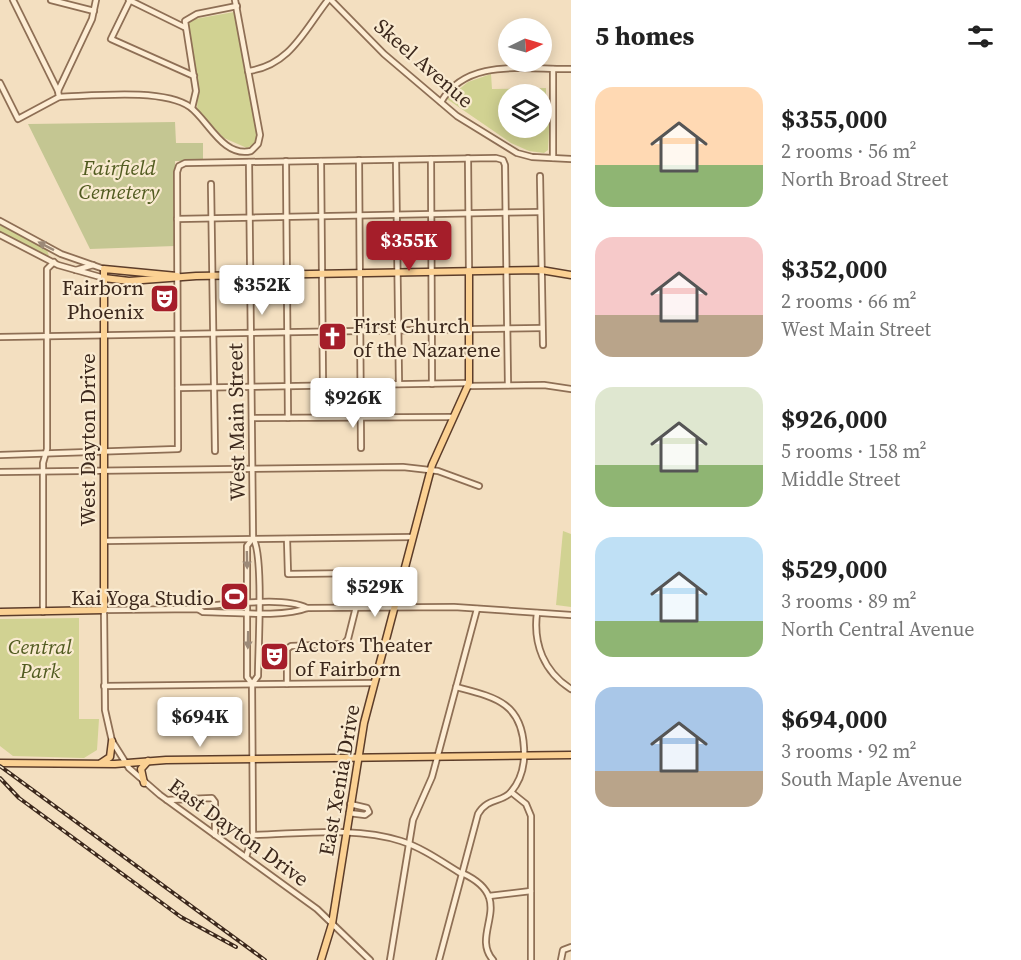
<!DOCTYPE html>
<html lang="en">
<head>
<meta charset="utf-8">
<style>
  :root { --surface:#fff; --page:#f6f6f6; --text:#222; --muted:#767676; --accent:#a51e2a }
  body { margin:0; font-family:"Source Serif 4",serif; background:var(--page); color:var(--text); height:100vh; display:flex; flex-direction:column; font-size:22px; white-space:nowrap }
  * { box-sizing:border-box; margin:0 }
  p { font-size:20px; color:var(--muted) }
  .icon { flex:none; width:33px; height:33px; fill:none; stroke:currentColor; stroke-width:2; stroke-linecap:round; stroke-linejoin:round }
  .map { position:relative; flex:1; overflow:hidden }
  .details { display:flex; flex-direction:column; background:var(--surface); width:450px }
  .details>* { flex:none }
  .needle { width:39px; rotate:85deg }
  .tools { position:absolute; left:498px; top:18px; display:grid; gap:12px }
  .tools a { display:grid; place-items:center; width:54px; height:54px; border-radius:50%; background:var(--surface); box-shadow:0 3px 15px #0003; font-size:30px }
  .price { position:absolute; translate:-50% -51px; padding:0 14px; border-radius:6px; background:#fff; color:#222; font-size:20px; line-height:39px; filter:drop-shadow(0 2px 3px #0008) }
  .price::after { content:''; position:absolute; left:50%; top:36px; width:18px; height:14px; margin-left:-9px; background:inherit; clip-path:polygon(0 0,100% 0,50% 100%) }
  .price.active { background:var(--accent); color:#fff }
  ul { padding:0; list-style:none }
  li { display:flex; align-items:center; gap:18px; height:150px; padding:0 24px }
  li span { display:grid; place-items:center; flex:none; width:168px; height:120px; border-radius:18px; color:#555 }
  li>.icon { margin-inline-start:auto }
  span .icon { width:72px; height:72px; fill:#fffc; stroke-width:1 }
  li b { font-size:26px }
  h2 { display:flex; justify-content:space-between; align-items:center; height:72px; padding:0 24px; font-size:26px }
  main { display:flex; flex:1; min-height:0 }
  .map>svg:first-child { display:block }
  .green { fill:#d1d292; fill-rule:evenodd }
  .cemetery { fill:#c4c692 }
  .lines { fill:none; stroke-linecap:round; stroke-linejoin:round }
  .minor-casing { stroke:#8e6f55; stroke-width:8 }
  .major-casing { stroke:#5c3d2a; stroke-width:9 }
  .minor { stroke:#fdedd4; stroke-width:4.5 }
  .major { stroke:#fbd193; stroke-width:6 }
  .rail-casing { stroke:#3c281c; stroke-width:4 }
  .rail { stroke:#f9ead0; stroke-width:1.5; stroke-dasharray:4.5; stroke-linecap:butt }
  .oneway { fill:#9c8a78 }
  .labels { text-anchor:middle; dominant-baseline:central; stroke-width:4.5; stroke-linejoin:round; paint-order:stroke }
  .street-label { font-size:21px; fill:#3c281c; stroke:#f9ead0 }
  .park-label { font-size:21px; font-style:italic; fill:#515b20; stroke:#f9ead0 }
  .poi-label { font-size:21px; fill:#3c281c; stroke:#f9ead0; text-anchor:end }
</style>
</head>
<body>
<main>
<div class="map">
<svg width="571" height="960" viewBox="0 0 571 960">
  <rect width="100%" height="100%" fill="#f3dfc0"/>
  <g class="green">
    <path d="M234,12L258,133L255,143L247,148L224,138L197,110L198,88L187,24L195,19Z"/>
    <path d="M491,74L492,89L546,88V105L550,106L548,150L544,153L529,151L511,143L447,99L468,82ZM508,94H542V128H508Z"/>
    <path d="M0,225L47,250L49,256L0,232Z"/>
    <path d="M563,531L571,534V607L556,605Z"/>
    <path d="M79,618V719H99L97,750L84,758L13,756L0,746V619Z"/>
  </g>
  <path class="cemetery" d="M175,122L176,143H203V161H175V246L90,249L28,124Z"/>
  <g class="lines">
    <defs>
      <g id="minor">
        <path d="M13,0L58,91"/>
        <path d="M51,0L94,11"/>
        <path d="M129,0L184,27"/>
        <path d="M130,0L111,39L194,76"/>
        <path d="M331,0L384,54L457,116L517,153L532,157L571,159"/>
        <path d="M553,69V158"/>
        <path d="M248,71C290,66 305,29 328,0"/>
        <path d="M0,83L18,119L59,97L58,91L92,19L96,0"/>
        <path d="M59,97C92,96 163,88 190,107C208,120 223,158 251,151L258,144L260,135L235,0"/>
        <path d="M441,102C467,57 526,70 571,69"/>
        <path d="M192,108L196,91L185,21L197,14L237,6"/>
        <path d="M468,158L469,271"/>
        <path d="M431,159L432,384"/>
        <path d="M359,160L361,448"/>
        <path d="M396,160L399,384"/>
        <path d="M286,161L288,418"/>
        <path d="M321,161L323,386"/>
        <path d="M249,162L253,538C264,554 258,651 258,676L252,684"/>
        <path d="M540,176L543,345"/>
        <path d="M211,184L215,451"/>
        <path d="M177,219L540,212"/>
        <path d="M0,221L61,254L104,269"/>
        <path d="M0,235L58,265L104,278"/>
        <path d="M76,270L93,265"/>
        <path d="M0,337L542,328"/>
        <path d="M468,386L544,385L571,389"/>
        <path d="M178,388L469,383"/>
        <path d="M252,418L453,417"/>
        <path d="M0,455L178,449L177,172L179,166L185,163L496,158L503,160L505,165L508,385"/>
        <path d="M0,472L403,467L438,471L479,486"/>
        <path d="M287,539L288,574L363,573L365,576L366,607"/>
        <path d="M104,541L413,537"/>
        <path d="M198,609L202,606C229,605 283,596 307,608"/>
        <path d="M43,612V463L47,449V269L54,262"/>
        <path d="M537,613C533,644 544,672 571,689"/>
        <path d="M287,684V649L291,646L344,644L348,639L356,607"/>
        <path d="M104,686L374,683"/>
        <path d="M511,792L526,804L531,816V960"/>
        <path d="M167,800L212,798L215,802V835"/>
        <path d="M349,813L365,815L369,812L367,808L350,804"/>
        <path d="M253,835C300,834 355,826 401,841C423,848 442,862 462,874"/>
        <path d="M246,857L253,835L252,684L247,677V546L253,538"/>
        <path d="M462,873C519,899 469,933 493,960"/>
        <path d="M489,896L531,891"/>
        <path d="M370,960L317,909L160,795L129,768L112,741L105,710L104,610L198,609L203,612C230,612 283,618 307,608L454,607L571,615"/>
        <path d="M390,960L413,820L432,777L477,609"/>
        <path d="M439,960L478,814C488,797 502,803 511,792C522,779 525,764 524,748C522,702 494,697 456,687"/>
        <path d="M561,960L563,950L571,947"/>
      </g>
      <g id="major">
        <path d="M104,278L129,281L196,276L541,270L571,275"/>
        <path d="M0,612L104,610V269L177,276"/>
        <path d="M0,763L115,764L166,760L571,755"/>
        <path d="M101,763L110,757L112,741"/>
        <path d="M144,783L141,769L148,761"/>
        <path d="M321,960L332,924L364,723L432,465L469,383V271"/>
      </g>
    </defs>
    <use href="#minor" class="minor-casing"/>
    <use href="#major" class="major-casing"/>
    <use href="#minor" class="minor"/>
    <use href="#major" class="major"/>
    <defs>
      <g id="rail">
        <path d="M0,766L265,960"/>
        <path d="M0,778L19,798L181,917L236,947"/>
      </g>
    </defs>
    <use href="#rail" class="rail-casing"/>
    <use href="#rail" class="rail"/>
  </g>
  <defs><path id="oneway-solid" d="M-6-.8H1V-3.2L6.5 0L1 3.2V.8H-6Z" transform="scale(1.5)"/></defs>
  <g class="oneway">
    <use href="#oneway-solid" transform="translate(46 246) rotate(-153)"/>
    <use href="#oneway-solid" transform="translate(247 560) rotate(89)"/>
    <use href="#oneway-solid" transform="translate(248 640) rotate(91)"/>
  </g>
  <defs>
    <symbol id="theatre-square" viewBox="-11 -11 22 22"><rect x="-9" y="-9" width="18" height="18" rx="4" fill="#a51e2a" stroke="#f9ead0"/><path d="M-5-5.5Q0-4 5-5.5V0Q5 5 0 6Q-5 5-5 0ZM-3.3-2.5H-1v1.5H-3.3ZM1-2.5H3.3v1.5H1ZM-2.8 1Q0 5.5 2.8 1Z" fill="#fff"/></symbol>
    <symbol id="church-square" viewBox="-11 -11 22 22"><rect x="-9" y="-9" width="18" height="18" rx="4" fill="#a51e2a" stroke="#f9ead0"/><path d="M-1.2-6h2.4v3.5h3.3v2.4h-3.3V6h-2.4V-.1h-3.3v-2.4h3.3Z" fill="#fff"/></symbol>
    <symbol id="stadium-square" viewBox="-11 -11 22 22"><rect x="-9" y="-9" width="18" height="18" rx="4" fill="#a51e2a" stroke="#f9ead0"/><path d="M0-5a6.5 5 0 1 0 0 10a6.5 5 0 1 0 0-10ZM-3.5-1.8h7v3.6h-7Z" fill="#fff"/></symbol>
  </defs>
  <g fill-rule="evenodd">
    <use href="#theatre-square" x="148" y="282" width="33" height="33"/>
    <use href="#church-square" x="316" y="320" width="33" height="33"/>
    <use href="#stadium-square" x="218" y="580" width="33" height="33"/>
    <use href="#theatre-square" x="258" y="640" width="33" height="33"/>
  </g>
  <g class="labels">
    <g class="street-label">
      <text transform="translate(424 63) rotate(41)">Skeel Avenue</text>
      <text transform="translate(236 422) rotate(-91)">West Main Street</text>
      <text transform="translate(87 440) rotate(-90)">West Dayton Drive</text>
      <text transform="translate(339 780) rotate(-80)">East Xenia Drive</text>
      <text transform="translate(239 832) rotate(36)">East Dayton Drive</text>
    </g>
    <g class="park-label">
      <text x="119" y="167">Fairfield<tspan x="119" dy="24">Cemetery</tspan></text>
      <text x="40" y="646">Central<tspan x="40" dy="24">Park</tspan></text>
    </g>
    <g class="poi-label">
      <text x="144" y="287">Fairborn<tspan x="144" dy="24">Phoenix</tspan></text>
      <text x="353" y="325" text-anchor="start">First Church<tspan x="353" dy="24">of the Nazarene</tspan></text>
      <text x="214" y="597">Kai Yoga Studio</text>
      <text x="295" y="644" text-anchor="start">Actors Theater<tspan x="295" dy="24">of Fairborn</tspan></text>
    </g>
  </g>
</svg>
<div class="tools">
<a><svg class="needle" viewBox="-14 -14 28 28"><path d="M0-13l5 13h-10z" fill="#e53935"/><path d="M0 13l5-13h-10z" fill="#767676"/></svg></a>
<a><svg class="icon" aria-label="layers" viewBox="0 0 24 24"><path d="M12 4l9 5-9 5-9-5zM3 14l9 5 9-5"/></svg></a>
</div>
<b class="price active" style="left:409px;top:272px">$355K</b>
<b class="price" style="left:262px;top:316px">$352K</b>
<b class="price" style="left:353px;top:429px">$926K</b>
<b class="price" style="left:375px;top:618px">$529K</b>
<b class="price" style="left:200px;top:748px">$694K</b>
</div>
<section class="details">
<h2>5 homes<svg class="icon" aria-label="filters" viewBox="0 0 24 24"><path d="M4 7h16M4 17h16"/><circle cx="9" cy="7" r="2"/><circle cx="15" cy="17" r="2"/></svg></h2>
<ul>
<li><span style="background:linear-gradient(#ffd9b3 65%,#8fb573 0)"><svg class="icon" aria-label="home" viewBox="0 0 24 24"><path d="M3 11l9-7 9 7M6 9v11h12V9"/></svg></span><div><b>$355,000</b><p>2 rooms · 56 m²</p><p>North Broad Street</p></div></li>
<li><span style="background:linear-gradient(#f6c9c9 65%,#b9a48a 0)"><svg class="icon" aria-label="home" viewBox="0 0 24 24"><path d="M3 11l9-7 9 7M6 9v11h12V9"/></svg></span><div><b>$352,000</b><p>2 rooms · 66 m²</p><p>West Main Street</p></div></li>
<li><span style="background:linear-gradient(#dfe7d0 65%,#8fb573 0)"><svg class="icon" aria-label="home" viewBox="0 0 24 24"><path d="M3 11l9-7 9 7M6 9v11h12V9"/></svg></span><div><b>$926,000</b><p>5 rooms · 158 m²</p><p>Middle Street</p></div></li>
<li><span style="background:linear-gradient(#bfe0f5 70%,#8fb573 0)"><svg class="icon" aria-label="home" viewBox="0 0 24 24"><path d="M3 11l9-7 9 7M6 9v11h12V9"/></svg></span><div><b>$529,000</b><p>3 rooms · 89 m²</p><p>North Central Avenue</p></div></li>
<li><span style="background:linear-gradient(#a9c7e8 70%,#b9a48a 0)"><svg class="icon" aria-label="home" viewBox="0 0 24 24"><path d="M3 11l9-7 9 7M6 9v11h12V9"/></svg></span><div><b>$694,000</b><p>3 rooms · 92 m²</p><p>South Maple Avenue</p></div></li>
</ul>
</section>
</main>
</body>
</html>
